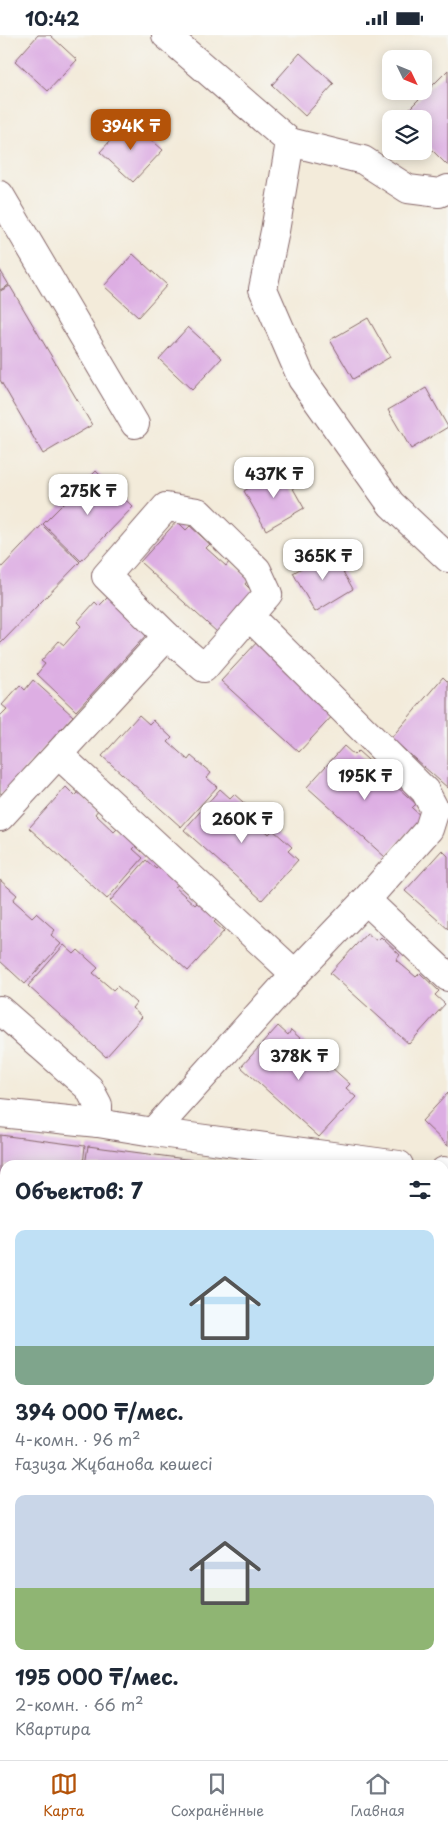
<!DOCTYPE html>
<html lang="ru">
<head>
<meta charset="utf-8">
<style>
  :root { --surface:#fff; --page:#f2f2f3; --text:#1f2937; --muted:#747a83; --line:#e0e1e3; --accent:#b45309 }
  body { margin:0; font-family:"Playpen Sans",sans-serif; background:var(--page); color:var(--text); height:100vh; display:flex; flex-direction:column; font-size:19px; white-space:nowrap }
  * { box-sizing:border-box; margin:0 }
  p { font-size:16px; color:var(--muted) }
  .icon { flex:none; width:28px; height:28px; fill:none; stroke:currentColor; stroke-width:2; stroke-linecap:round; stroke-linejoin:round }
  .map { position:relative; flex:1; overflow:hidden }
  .side { position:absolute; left:0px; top:1125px; width:449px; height:600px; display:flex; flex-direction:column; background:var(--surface); border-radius:15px 15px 0 0; box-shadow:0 2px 12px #0003 }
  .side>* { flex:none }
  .needle { width:32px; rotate:133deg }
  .buttons { position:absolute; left:382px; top:15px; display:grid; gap:10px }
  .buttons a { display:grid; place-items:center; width:50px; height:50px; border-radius:10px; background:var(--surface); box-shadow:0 2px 12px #0003; font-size:25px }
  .price { position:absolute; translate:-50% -42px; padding:0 11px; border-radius:10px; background:#fff; color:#222; font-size:16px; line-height:32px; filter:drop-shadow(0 1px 2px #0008) }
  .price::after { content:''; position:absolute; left:50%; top:30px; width:15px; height:11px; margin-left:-8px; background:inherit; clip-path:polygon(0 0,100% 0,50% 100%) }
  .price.active { background:var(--accent); color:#fff }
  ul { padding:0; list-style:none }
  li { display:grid; align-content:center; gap:10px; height:265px; padding:0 15px }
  li span { display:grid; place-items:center; height:155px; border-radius:10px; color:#555 }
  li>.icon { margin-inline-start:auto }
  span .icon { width:90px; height:90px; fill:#fffc; stroke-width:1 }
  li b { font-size:21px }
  h2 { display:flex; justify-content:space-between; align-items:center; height:60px; padding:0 15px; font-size:21px }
  .status { display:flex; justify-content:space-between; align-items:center; height:35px; padding:0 25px; background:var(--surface); direction:ltr }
  .status svg { height:14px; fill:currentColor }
  .dock { display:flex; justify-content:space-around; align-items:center; height:70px; border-top:1px solid var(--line); background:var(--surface); font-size:14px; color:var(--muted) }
  .dock a { display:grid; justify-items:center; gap:2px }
  .dock .active { color:var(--accent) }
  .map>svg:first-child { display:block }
  .building { fill:#ddaee3 }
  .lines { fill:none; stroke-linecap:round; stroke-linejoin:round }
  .minor-casing { stroke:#856668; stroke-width:30 }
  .minor { stroke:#fff; stroke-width:28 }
</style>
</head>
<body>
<div class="status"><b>10:42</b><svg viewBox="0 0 49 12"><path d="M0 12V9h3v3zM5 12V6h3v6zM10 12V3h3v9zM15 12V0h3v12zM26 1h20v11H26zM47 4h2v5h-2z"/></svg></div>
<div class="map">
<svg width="448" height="1725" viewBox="0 0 448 1725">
  <rect width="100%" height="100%" fill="#f6f6f2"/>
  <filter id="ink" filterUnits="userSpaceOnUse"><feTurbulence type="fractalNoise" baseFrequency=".02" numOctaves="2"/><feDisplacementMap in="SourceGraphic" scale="10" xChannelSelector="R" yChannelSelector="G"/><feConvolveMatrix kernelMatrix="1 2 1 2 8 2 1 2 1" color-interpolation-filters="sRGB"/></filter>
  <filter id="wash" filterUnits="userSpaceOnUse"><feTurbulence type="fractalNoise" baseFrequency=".0096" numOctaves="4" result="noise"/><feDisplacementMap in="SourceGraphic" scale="20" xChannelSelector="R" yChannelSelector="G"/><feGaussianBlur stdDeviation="1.12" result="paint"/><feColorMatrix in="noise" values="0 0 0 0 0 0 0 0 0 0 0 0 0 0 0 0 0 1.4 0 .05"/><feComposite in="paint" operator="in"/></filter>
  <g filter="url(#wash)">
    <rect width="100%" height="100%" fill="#f3ebda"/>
    <g id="blocks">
      <g class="building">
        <path d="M38,0H50L77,25L48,56L15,26Z"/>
        <path d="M300,18L334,49L305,81L272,50Z"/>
        <path d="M448,35V131L424,107V84L400,83Z"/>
        <path d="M129,85L163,115L133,147L100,117Z"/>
        <path d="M133,219L167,250L138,282L104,251Z"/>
        <path d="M0,235L9,250L0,255Z"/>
        <path d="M10,251L92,390L43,419L0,345V256Z"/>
        <path d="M368,283L390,322L353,344L330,305Z"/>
        <path d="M188,292L222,323L192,355L159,324Z"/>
        <path d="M426,353L448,392L411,414L388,375Z"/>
        <path d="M282,434L304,473L266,495L244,456Z"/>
        <path d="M96,436L133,472L81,526L43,489Z"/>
        <path d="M177,486L186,495L190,491L210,509L206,513L226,531L229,527L249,544L245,549L254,558L218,598L140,527Z"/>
        <path d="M42,490L80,527L0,609V534Z"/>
        <path d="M331,516L353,554L315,577L293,538Z"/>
        <path d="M108,562L148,598L76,676L37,639L45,629L41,626L59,606L64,610L81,591L77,587L95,567L99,571Z"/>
        <path d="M258,606L336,677L299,717L221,646Z"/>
        <path d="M443,642L448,647V753L391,703Z"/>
        <path d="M33,645L73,681L2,759L0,758V681L7,674L2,670L20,650L25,655Z"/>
        <path d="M139,680L149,689L153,685L172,703L168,707L188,725L191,721L211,738L207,743L217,752L181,792L102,721Z"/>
        <path d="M344,711L354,720L358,716L377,733L373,738L393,756L396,751L416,769L412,773L422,782L385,822L307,752Z"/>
        <path d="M66,752L75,761L79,757L98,775L95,779L114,797L118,793L137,810L133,814L143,823L107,864L29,793Z"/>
        <path d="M220,754L230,763L234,759L253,776L250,781L269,799L273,795L292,812L288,816L298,825L262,865L184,795Z"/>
        <path d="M442,815L448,821V894L405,856Z"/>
        <path d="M146,825L156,834L160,830L180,848L175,852L195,870L199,866L218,883L214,887L224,896L188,936L110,866Z"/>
        <path d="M0,845L17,860L13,865L32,882L36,878L55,895L51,900L61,909L25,949L0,926Z"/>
        <path d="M367,898L377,906L381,902L400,920L396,925L416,942L420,938L439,956L435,960L445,969L409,1009L330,938Z"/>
        <path d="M64,910L74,919L78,915L98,933L93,938L113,955L117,951L136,968L132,973L142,982L106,1022L28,951Z"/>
        <path d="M278,991L288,1000L291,995L311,1013L307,1018L327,1036L330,1031L350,1049L346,1053L356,1062L319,1102L241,1032Z"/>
        <path d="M448,1058V1111L422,1086Z"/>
        <path d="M0,1100L85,1111L83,1130H5V1155L0,1154Z"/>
        <path d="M88,1111L193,1125L192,1130H85Z"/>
      </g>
    </g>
  </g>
  <g filter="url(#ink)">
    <use href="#blocks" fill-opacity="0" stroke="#856668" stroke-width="1"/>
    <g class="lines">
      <defs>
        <g id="minor">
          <path d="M166,0L290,107L275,196L263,254L302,344L391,469L448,523"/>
          <path d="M290,107L363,125L408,154L439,158L448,154"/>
          <path d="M0,160L135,389"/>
          <path d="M166,472L198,477L257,535L268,559L204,633L167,601L106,541Z"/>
          <path d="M59,720L295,939L366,865L429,794L435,775L425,756L249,581"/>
          <path d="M0,782L167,601"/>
          <path d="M366,865L448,942"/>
          <path d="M0,975L89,1053L98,1070V1088"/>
          <path d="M0,1078L98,1088L153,1097L295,939"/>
          <path d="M153,1097L399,1130"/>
          <path d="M444,1136L448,1137"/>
          <path d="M0,1222L5,1223"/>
          <path d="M444,1276L448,1277"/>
          <path d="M0,1419L5,1436"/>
          <path d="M0,1472L4,1471L5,1466"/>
        </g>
      </defs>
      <use href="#minor" class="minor-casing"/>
      <use href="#minor" class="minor"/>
    </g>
  </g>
</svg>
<div class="buttons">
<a><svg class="needle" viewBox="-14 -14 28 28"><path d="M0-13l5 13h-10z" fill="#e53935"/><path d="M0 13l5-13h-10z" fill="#747a83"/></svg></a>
<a><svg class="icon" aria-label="layers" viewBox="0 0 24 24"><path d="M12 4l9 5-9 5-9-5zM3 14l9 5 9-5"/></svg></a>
</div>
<b class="price active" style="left:131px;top:116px">394K ₸</b>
<b class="price" style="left:274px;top:464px">437K ₸</b>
<b class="price" style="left:88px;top:481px">275K ₸</b>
<b class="price" style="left:323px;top:546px">365K ₸</b>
<b class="price" style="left:365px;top:766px">195K ₸</b>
<b class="price" style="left:242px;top:809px">260K ₸</b>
<b class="price" style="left:299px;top:1046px">378K ₸</b>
<section class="side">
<h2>Объектов: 7<svg class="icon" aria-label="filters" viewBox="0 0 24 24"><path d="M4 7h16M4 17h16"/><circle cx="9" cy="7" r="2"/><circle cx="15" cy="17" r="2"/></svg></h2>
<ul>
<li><span style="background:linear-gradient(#bfe0f5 75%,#7fa58c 0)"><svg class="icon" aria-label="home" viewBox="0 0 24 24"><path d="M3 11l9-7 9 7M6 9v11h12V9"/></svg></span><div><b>394 000 ₸/мес.</b><p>4-комн. · 96 m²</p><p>Ғазиза Жұбанова көшесі</p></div></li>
<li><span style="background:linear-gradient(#c9d6e8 60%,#8fb573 0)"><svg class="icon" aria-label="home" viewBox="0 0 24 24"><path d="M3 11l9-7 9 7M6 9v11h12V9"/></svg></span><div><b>195 000 ₸/мес.</b><p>2-комн. · 66 m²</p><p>Квартира</p></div></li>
</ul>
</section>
</div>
<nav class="dock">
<a class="active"><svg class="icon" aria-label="map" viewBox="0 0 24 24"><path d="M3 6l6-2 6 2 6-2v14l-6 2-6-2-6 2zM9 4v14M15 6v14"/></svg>Карта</a>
<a><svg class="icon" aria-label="saved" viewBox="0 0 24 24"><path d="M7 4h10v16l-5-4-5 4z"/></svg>Сохранённые</a>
<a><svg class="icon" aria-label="home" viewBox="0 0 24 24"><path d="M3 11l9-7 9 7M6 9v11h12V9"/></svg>Главная</a>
</nav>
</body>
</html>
